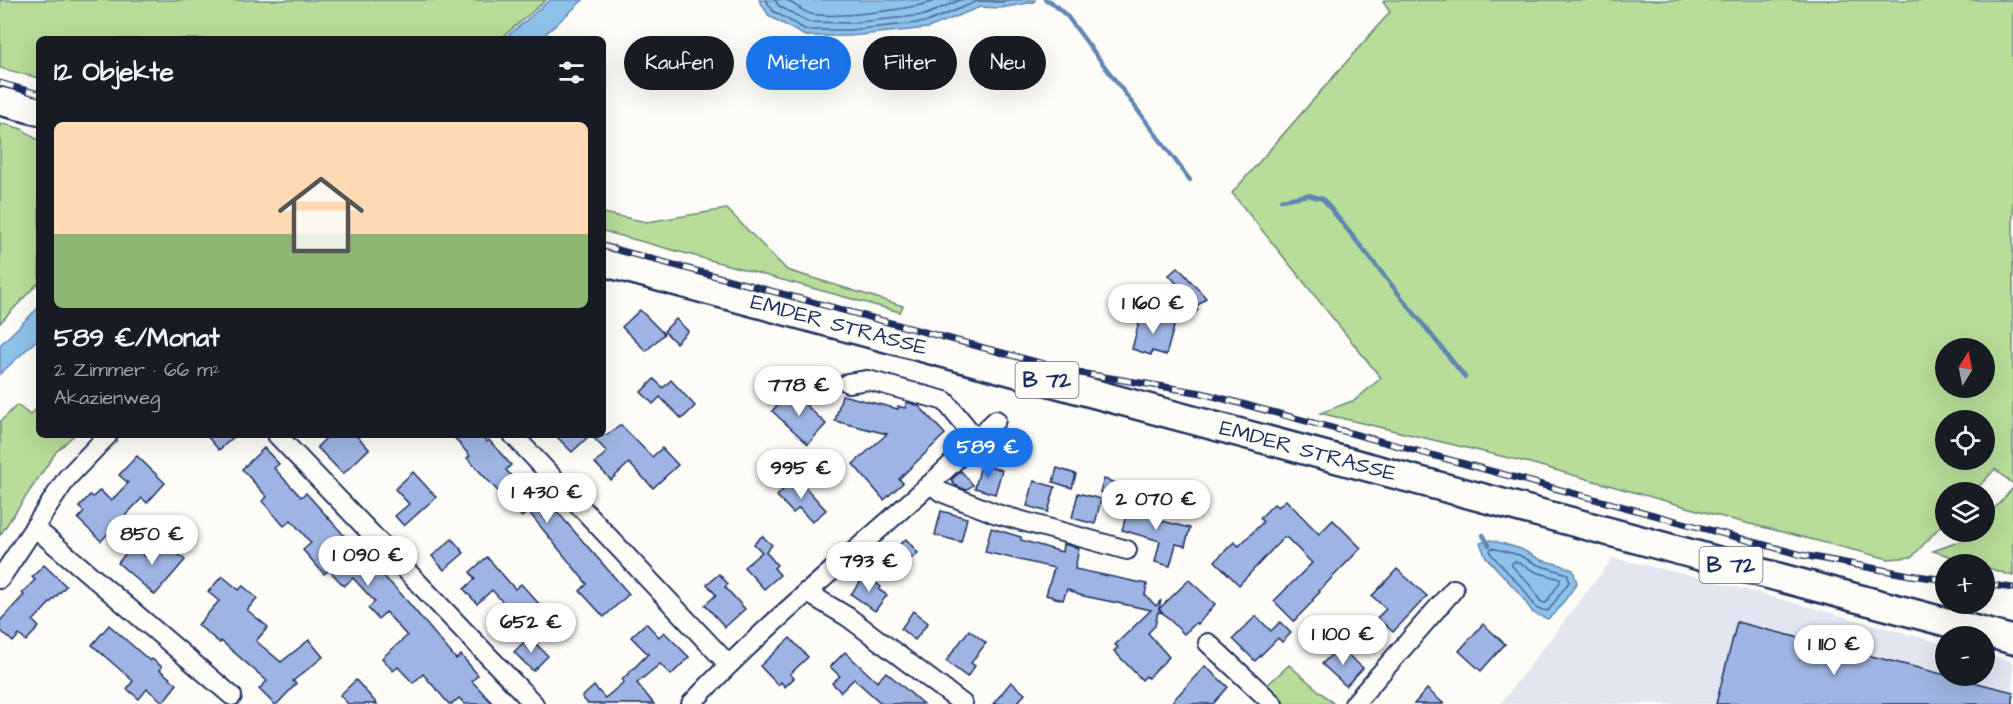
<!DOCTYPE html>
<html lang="de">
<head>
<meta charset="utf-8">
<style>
  :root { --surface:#171b24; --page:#242831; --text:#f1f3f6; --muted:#9ea1a6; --line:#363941; --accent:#1a73e8 }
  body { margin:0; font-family:"Architects Daughter",sans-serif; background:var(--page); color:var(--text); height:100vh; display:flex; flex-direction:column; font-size:22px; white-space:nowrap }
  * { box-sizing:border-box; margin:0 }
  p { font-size:20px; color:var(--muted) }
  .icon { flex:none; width:33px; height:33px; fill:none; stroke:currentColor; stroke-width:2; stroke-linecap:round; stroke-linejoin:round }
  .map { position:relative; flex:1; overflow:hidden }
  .drawer { position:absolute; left:36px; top:36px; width:570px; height:402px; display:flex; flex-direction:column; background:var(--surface); border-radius:9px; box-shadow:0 6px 24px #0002 }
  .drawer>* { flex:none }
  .guide { position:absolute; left:624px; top:36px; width:570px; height:54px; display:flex; gap:12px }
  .needle { width:39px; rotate:10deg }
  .controls { position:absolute; left:1935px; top:338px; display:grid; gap:12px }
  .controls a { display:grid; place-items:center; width:60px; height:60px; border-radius:50%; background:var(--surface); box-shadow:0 6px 24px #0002; font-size:30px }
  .price { position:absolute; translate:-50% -51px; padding:0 14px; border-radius:21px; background:#fff; color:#222; font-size:20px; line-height:39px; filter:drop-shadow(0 2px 3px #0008) }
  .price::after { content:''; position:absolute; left:50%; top:36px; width:18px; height:14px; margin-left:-9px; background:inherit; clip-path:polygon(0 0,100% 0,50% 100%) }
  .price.active { background:var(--accent); color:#fff }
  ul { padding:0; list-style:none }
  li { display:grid; align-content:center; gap:12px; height:318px; padding:0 18px }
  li+li { border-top:2px solid var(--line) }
  li span { display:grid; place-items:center; height:186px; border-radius:9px; color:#555 }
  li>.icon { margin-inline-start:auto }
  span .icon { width:108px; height:108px; fill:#fffc; stroke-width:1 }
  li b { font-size:26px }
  h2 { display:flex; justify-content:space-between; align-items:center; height:72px; padding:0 18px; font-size:26px }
  .tag { padding:0 21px; border-radius:27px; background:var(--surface); box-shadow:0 6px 24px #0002; font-size:21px; line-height:54px }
  .tag.active { background:var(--accent); color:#fff }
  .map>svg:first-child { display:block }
  .built { fill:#e1e6f1 }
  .green { fill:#b7dd98; stroke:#69867b; stroke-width:1.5; fill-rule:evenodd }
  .water { fill:#8fc2eb; stroke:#6187b3; stroke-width:1.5 }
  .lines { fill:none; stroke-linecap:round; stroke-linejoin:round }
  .shore { stroke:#496a96; stroke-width:1.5 }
  .stream { stroke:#6187b3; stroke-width:4.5 }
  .building { fill:#9fb4e2; stroke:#1b2f5e; stroke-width:1.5 }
  .minor-casing { stroke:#1b2f5e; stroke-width:22 }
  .primary-casing { stroke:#1b2f5e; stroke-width:32 }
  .minor { stroke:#fdfcf7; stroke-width:18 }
  .primary { stroke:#fdfcf7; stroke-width:27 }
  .rail-casing { stroke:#1b2f5e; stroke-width:7 }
  .rail { stroke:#fdfcf7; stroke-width:4.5; stroke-dasharray:14; stroke-linecap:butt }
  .labels { text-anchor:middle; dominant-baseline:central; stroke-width:5; stroke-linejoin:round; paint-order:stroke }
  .shield { fill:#fdfcf7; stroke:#5f6c8c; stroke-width:1.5 }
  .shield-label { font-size:21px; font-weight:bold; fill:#1b2f5e }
  .street-label { font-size:22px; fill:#1b2f5e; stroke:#fdfcf7 }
</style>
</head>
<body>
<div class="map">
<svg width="2013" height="704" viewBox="0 0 2013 704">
  <rect width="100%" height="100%" fill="#fdfcf7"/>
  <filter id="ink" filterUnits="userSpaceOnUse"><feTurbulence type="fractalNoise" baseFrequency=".0167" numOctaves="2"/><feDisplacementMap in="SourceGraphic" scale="12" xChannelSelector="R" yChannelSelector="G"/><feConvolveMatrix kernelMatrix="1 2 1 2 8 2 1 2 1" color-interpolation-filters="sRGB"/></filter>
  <g filter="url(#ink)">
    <path class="built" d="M1613,558L1706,579L1945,644L1946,675H1984L1985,654L2013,662V704H1500Z"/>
    <g class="green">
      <path d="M0,0H546L500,39H39V78L0,68Z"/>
      <path d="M1385,0H2013V484L1995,469L1974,492H1946L1945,521L1912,557L1889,559L1726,518L1530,463L1320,413L1355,400L1381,378L1232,193L1390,12L1383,2ZM1946,348H1984V387H1946ZM1946,420H1984V459H1946Z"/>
      <path d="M0,123L22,129L39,141V282L0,323Z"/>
      <path d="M727,209L787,270L903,306L900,312L603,231V213L647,222Z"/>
      <path d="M17,405L30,415L39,406V435H74L56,452L0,535V422Z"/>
      <path d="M2013,488V576L1985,567L1984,564H1975L1933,551L1964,540L1973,531H1984L1985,519Z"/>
      <path d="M1289,665L1334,704H1284L1265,687Z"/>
    </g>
    <g class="water">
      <path d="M550,0H583L540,39H504Z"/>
      <path d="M759,0H1035L1034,2L1001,8L980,7L928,28L850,36H805L769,16Z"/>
      <path d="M39,307V338L0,374V345Z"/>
      <path d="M1491,540L1521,549L1541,560L1561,565L1573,570L1577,583L1557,611L1548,619L1533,613L1520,594L1486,557L1480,543Z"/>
    </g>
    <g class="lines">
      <g class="shore">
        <path d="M766,0L773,11L806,30H850L927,22L978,1L1001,2L1012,0"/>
        <path d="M775,0L779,6L808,22L850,23L925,15L960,0"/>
        <path d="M787,0C794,4 803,12 811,14C834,19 915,9 937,0"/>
        <path d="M1492,548L1519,555L1538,565L1568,574L1569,582L1548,611L1537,609L1524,590L1491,554L1490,550Z"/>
        <path d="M1515,561L1536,572L1560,579V582L1546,603L1541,602L1530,585L1512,566V563Z"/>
      </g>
      <g class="stream">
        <path d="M1045,0L1050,1L1067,16L1190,180"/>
        <path d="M1281,200L1308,195L1323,199L1465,377"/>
        <path d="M1483,535L1489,545"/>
      </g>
    </g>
    <g class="building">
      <path d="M1178,267L1206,298L1196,307L1198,310L1185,322L1177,313L1176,317L1161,300L1178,285L1169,275Z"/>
      <path d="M640,310L664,334L646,351L622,327Z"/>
      <path d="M1141,314L1175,323L1166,355L1152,351L1151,355L1132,349Z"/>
      <path d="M676,319L688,331L676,343L664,331Z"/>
      <path d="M654,379L663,388L671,380L695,406L682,419L660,397L653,404L641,392Z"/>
      <path d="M791,391L826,424L808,444L772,411Z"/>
      <path d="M842,395L898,409V406L905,408L907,402L919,406L945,434L899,479L903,483L884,500L853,464L887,434L835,421Z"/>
      <path d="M621,425L652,457L662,448L678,465L653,488L629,463L611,480L595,463L607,452L591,435H607Z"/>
      <path d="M206,435H236L219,450Z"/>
      <path d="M329,435H356L369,449L343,474L317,447Z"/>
      <path d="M452,435H481L487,442L489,440L511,465L506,470L546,512L553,507L629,594L604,617L580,591L587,584L528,511L522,517L467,458L470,456Z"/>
      <path d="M555,435H590L572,452Z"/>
      <path d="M264,448L279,464L274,468L301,497L306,493L368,562L369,561L402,595L456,659L461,655L478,675L472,681L493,704H465L459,698L452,704H449L423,674L413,683L398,667L393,671L382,658L407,636L386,612L378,619L368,608L375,602L353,578L344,586L329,570L324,574L303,550L311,543L291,520L284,526L262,501L267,497L242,469Z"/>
      <path d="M137,456L165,483L147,503L142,498L101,541L78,519L84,512L79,507L90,495L93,497L100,490L111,501L128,483L119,475Z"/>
      <path d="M981,465L1002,470L995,494L975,488Z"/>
      <path d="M1057,468L1076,474L1072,488L1053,482Z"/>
      <path d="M961,471L973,485L966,490L955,485L951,480Z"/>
      <path d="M413,472L436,497L404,526L395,516L409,504L395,489Z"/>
      <path d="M795,476L826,510L812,522L799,508L793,513L777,496L783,490L781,488Z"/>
      <path d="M1104,479L1125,486L1121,499L1100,492Z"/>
      <path d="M1034,481L1055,487L1048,512L1027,506Z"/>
      <path d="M1078,493L1101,499L1095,524L1072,518Z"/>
      <path d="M1286,500L1319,534L1333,520L1361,548L1319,591L1320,592L1312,600L1313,601L1294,621L1274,601L1312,563L1287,538L1284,537L1239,585L1215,561L1234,542L1239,546L1263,522L1260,518L1274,504L1278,507Z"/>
      <path d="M1130,502L1161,511L1158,520L1190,528L1185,546L1176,544L1170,566L1155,562L1160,541L1122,530Z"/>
      <path d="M941,511L967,518L961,542L935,535Z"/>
      <path d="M991,528L1021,537V540L1062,552L1063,544L1079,548L1075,569L1147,584L1145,595L1156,606L1161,600L1159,609L1163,613L1158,612L1155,626L1148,633L1169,657L1148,678L1146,676L1142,680L1114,651L1118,647L1115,645L1151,610L1079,595L1067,589L1063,600L1046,595L1054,568L985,552Z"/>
      <path d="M762,536L772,545L766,552L777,565L774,568L780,575L764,589L744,567L762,552L754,544Z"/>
      <path d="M452,539L464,553L444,570L432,556Z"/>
      <path d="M906,539L918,553L899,569L887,555Z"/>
      <path d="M161,540L185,560L155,595L118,563L132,546L146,557Z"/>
      <path d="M487,557L515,589L521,584L540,605L521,622L492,590L477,604L464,589L475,579L470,572Z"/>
      <path d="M44,565L66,586L33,621L39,627L26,641L19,635L13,642L0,630V621L24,595L22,593L35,580L32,577Z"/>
      <path d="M1397,569L1427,596L1393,632L1377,618L1386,609L1372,596Z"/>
      <path d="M719,574L728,584L725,587L745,609L725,627L705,605L716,595L707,584Z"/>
      <path d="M866,575L881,587L879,590L887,595L875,611L851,594Z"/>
      <path d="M222,576L239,590L243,586L257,598L247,610L268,627L256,641L281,662L309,640L323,657L293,681L296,684L277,704H274L259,689L267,681L221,641L220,643L198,625L219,601L208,592Z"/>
      <path d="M1189,580L1215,604L1198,624L1196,623L1184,634L1159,609Z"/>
      <path d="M913,611L928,623L915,640L901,629Z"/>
      <path d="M1256,616L1271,631L1280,622L1291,633L1282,642L1278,638L1255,661L1233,639Z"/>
      <path d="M1737,622L2013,692V704H1716Z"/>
      <path d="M646,623L659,637L664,632L689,657L671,675L660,664L637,683L654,704H588L582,697L594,686L605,698L624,682L622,680L648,654L631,637Z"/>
      <path d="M1483,624L1505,644L1481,671L1459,651Z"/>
      <path d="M109,625L150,661L152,659L162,667L160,670L177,684L163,702L147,689L139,699L127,689L133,681L92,645Z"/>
      <path d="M969,630L986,643L971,663L975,666L967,677L946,661Z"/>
      <path d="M529,637L548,656L533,671L514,652Z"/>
      <path d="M790,638L808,657L790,674L794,678L785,687L781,682L778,685L760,666Z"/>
      <path d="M1339,647L1363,668L1346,686L1322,664Z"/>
      <path d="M845,652L877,682L886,672L923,704H882L854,679L841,692L832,683L840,676L830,667Z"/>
      <path d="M1205,666L1228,687L1213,704H1170Z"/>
      <path d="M356,680L377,704H348L340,695Z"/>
      <path d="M1011,682L1025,694L1016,704H993Z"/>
      <path d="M1427,689L1444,704H1414Z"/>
    </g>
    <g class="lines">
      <defs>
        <g id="minor">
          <path d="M848,383L868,380L945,401L976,439"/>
          <path d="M277,435L534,704"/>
          <path d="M513,435L728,664"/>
          <path d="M931,484L941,492L997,514L1127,550"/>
          <path d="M34,527L232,696"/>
          <path d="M0,579L67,478L108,435"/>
          <path d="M806,592L848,617L963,704"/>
          <path d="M1208,643L1273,704"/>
          <path d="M691,704C765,624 850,557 930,484C953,464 974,441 996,420"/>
          <path d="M1354,704L1454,589"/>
        </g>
        <g id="primary">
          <path d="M0,101L39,111"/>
          <path d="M603,262L2013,640"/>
        </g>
      </defs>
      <use href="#minor" class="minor-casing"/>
      <use href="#primary" class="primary-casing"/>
      <use href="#minor" class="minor"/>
      <use href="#primary" class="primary"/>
      <defs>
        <g id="rail">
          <path d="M0,83L39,94"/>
          <path d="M603,246L1074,372L1202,393L1802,555L1910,575L1946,580"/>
          <path d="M1984,584L2013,588"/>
        </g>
      </defs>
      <use href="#rail" class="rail-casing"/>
      <use href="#rail" class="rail"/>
    </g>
  </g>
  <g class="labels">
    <g class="shield">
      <rect x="1015.5" y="362" width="63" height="36" rx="4.5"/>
      <rect x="1699.5" y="547" width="63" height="36" rx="4.5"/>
    </g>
    <g class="shield-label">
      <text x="1047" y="380">B 72</text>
      <text x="1731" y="565">B 72</text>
    </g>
    <g class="street-label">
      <text transform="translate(839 325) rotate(15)">EMDER STRASSE</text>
      <text transform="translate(1308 451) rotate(15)">EMDER STRASSE</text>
    </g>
  </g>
</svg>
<div class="controls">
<a><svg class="needle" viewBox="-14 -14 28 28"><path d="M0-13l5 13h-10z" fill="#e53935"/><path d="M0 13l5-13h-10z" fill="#9ea1a6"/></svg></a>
<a><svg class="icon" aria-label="locate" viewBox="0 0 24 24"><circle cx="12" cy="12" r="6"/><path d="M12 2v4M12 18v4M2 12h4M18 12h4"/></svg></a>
<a><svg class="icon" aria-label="layers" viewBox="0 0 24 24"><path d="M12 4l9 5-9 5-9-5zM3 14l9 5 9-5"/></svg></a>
<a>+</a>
<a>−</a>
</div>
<b class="price" style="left:1153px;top:335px">1 160 €</b>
<b class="price" style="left:799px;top:417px">778 €</b>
<b class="price active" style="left:988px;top:479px">589 €</b>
<b class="price" style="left:801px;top:500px">995 €</b>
<b class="price" style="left:547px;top:524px">1 430 €</b>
<b class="price" style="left:1156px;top:531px">2 070 €</b>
<b class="price" style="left:152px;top:566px">850 €</b>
<b class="price" style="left:368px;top:587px">1 090 €</b>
<b class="price" style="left:869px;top:593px">793 €</b>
<b class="price" style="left:531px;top:654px">652 €</b>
<b class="price" style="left:1343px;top:666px">1 100 €</b>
<b class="price" style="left:1834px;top:676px">1 110 €</b>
<div class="guide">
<a class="tag">Kaufen</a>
<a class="tag active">Mieten</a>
<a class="tag">Filter</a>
<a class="tag">Neu</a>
</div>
<section class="drawer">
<h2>12 Objekte<svg class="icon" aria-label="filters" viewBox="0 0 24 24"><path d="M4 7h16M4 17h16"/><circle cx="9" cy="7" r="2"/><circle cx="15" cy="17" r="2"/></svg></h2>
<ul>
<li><span style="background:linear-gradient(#ffd9b3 60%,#8fb573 0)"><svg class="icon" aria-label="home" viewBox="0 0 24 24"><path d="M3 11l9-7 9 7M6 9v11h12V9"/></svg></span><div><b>589 €/Monat</b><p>2 Zimmer · 66 m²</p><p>Akazienweg</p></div></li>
</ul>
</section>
</div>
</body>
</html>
